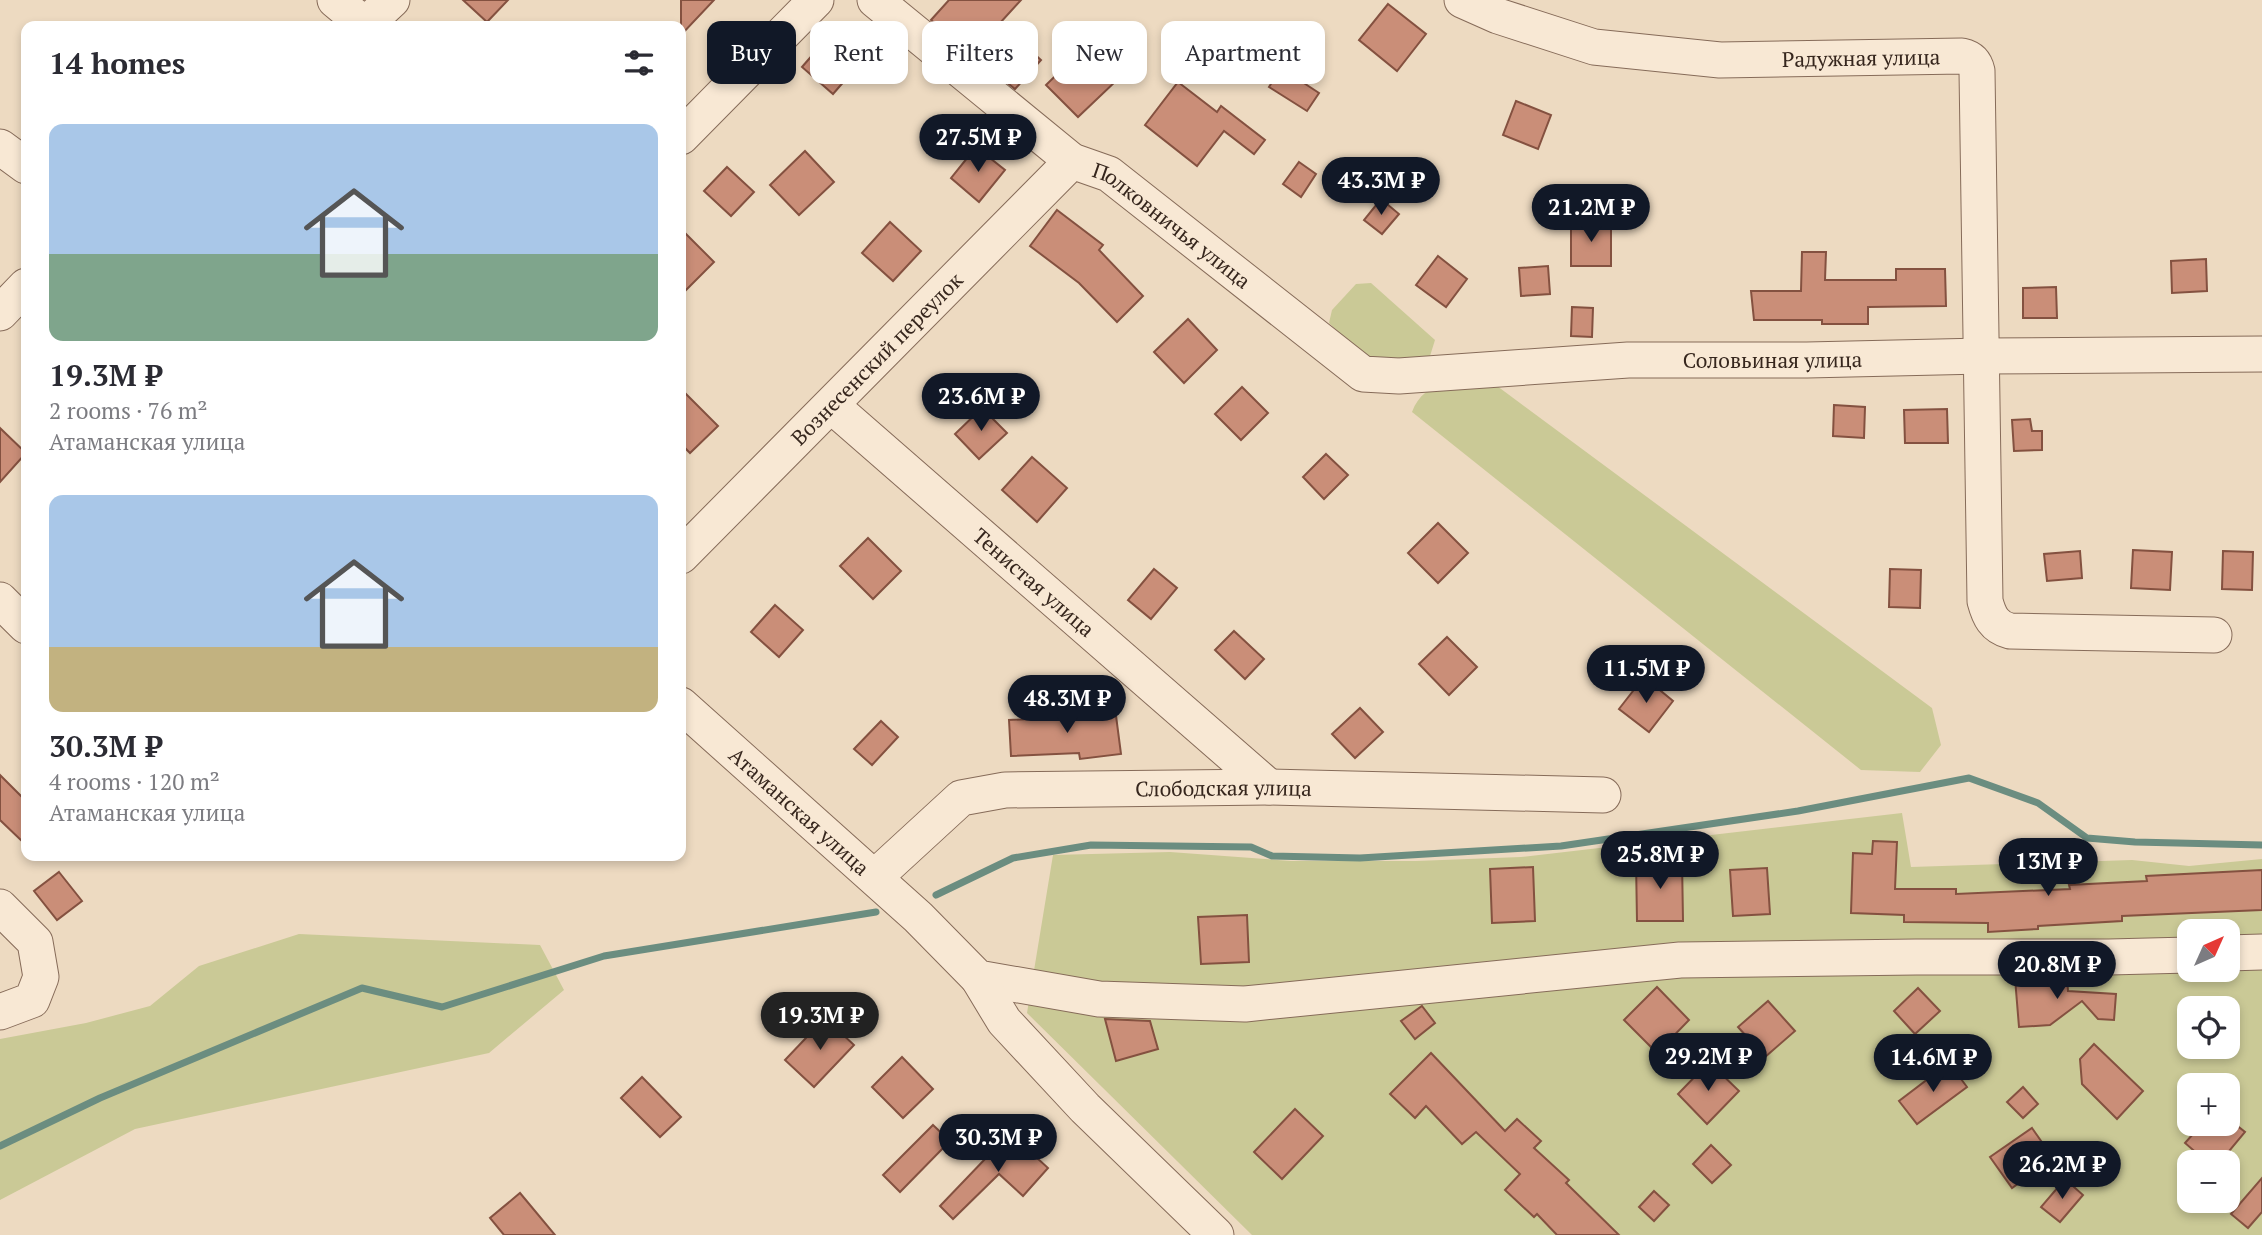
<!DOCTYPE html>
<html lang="en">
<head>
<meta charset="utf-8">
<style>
  :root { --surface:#fff; --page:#f7f7f7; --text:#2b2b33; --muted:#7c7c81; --accent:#111827 }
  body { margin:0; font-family:"PT Serif",serif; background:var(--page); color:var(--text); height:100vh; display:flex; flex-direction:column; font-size:26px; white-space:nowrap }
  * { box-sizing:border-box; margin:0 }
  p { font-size:23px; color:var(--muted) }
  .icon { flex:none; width:38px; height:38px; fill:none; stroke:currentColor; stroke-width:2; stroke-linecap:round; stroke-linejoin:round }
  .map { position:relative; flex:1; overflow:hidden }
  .sheet { position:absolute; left:21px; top:21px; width:665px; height:840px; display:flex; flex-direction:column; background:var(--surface); border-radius:14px; box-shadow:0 4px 10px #0003 }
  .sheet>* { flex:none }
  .guide { position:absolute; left:707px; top:21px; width:665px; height:63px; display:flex; gap:14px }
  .needle { width:46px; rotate:45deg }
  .controls { position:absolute; left:2177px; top:919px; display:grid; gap:14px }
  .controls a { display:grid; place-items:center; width:63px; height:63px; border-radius:14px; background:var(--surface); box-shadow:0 4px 10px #0003; font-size:35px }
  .price { position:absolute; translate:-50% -60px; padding:0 16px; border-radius:24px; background:var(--accent); color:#fff; font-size:23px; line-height:46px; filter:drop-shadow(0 2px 4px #0008) }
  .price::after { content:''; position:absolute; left:50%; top:42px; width:21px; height:16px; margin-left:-10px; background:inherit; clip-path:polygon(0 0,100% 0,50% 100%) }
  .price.current { background:#222; color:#fff }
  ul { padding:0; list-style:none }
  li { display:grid; align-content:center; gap:14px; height:371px; padding:0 28px }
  li span { display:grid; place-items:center; height:217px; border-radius:14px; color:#555 }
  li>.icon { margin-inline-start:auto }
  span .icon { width:126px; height:126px; fill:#fffc; stroke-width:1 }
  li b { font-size:30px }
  h2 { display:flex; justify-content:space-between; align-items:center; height:84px; padding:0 28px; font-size:30px }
  .tag { padding:0 24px; border-radius:14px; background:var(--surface); box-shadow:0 4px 10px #0003; font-size:24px; line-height:63px }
  .tag.current { background:var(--accent); color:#fff }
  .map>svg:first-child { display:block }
  .green { fill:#cac996; fill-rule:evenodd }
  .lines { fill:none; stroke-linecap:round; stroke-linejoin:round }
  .stream { stroke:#6b8d80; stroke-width:7 }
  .building { fill:#ca8e78; stroke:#845140; stroke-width:2 }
  .minor-casing { stroke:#866b59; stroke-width:37 }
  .minor { stroke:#f8e8d4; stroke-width:35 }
  .labels { text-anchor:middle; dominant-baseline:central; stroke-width:5; stroke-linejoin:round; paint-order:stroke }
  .street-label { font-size:21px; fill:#36261d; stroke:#f4e5d1 }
</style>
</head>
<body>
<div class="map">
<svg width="2262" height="1235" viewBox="0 0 2262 1235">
  <rect width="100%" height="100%" fill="#eddac1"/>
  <g class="green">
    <path d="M1371,283L1435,340L1430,356L1379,362L1364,357L1329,323L1332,310L1356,284Z"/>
    <path d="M1489,380L1932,708L1941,745L1920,772L1861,770L1412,412C1425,378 1458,382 1489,380Z"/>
    <path d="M1902,813L1911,867L2132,860L2189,866L2262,859V1235H1252L1027,1013L1053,855L1170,852L1291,861H1416L1521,857ZM2189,931H2228V970H2189ZM2189,1008H2228V1046H2189ZM2189,1085H2228V1124H2189ZM2189,1162H2228V1200H2189Z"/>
    <path d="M299,934L540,945L564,990L489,1053L135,1129L0,1200V1039L86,1023L150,1006L199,966Z"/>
  </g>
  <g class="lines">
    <g class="stream">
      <path d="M936,895L1013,858L1091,845L1251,847L1272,856L1360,858L1561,846L1798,811L1969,778L2038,803L2087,838L2135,842L2262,845"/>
      <path d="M0,1146L100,1098L362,988L442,1007L604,956L876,912"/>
    </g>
  </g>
  <g class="building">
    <path d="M463,0H508L487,22Z"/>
    <path d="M681,0H714L681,35Z"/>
    <path d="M949,0H1021L1000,23L1041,60L1015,89L931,20Z"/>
    <path d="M1388,4L1426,34L1397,71L1359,40Z"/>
    <path d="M829,36L860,63L833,94L802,67Z"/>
    <path d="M1085,47L1117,80L1078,117L1046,85Z"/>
    <path d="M1281,68L1319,93L1307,111L1269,87Z"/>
    <path d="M1178,82L1217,112L1221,106L1265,140L1254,154L1224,131L1197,166L1145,125Z"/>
    <path d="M1516,101L1551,115L1538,149L1503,135Z"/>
    <path d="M976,147L1005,170L979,202L951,178Z"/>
    <path d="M805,151L834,182L799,215L770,185Z"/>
    <path d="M1299,162L1316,174L1301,197L1283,184Z"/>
    <path d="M727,167L754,192L731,216L704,191Z"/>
    <path d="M1381,199L1399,214L1382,234L1364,220Z"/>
    <path d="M1057,210L1103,245L1099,250L1143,296L1117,322L1079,283L1030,246Z"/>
    <path d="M890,222L921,251L893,281L862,253Z"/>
    <rect x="1571" y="222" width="40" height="44"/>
    <path d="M681,229L714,262L681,295Z"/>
    <path d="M1802,252H1826L1825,280H1896V269H1945L1946,306L1868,307V324H1822V320H1754L1751,291H1801Z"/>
    <path d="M1438,256L1467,279L1446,307L1416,285Z"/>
    <path d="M2206,259L2207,291L2172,293L2171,261Z"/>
    <path d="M1548,266L1550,294L1521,296L1519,268Z"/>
    <path d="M2056,287L2057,318H2023V288Z"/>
    <path d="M1572,307L1593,308L1592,337L1571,336Z"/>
    <path d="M1188,319L1217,350L1184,383L1154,352Z"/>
    <path d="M1242,387L1268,413L1241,440L1215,414Z"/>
    <path d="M681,389L718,426L690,453L681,444Z"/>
    <path d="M1834,405L1865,407L1864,438L1833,436Z"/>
    <path d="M982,408L1007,433L979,459L955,434Z"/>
    <path d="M1947,409L1948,443H1905L1904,410Z"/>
    <path d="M2030,419L2032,431H2042V450L2014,451L2012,420Z"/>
    <path d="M0,428L26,453L0,482Z"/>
    <path d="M1326,454L1348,475L1324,499L1303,477Z"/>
    <path d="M1032,457L1067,488L1037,522L1002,490Z"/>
    <path d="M1438,523L1468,553L1438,583L1408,553Z"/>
    <path d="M868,538L901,571L873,599L840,566Z"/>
    <path d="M2133,550L2172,552L2170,590L2131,588Z"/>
    <path d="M2080,551L2082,578L2047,581L2044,554Z"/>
    <path d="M2223,551L2253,552L2252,590L2222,589Z"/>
    <path d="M1154,569L1177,588L1151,619L1128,600Z"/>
    <path d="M1890,569L1921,570L1920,608L1889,607Z"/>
    <path d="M775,605L803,630L779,657L751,632Z"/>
    <path d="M1234,631L1264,659L1245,679L1215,650Z"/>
    <path d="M1447,637L1477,667L1449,695L1419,664Z"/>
    <path d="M1644,677L1673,701L1649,732L1619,709Z"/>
    <path d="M1115,708L1121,754L1080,759L1079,753L1011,756L1009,720L1075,717L1074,713Z"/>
    <path d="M1360,708L1383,732L1355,758L1332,734Z"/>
    <path d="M881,721L898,737L872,765L854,749Z"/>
    <path d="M0,775L26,801V845L0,820Z"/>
    <path d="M1873,841L1897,842L1895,889H1956V894L2070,889L2069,885L2147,881L2146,876L2262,870V910L2122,916V921L2038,926V929L1988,932V923L1904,922V915L1851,913L1853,853L1872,854Z"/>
    <path d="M1682,860L1683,921H1637L1636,861Z"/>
    <path d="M1533,867L1535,921L1492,923L1490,869Z"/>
    <path d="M1767,868L1770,914L1733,916L1730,870Z"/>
    <path d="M59,872L82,901L57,920L34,891Z"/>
    <path d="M1247,915L1249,962L1201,964L1198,917Z"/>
    <path d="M2067,977L2068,991L2116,994L2114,1020L2098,1019L2082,1001L2050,1025L2019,1027L2015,978Z"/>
    <path d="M1657,987L1689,1020L1657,1053L1624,1020Z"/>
    <path d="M1918,988L1940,1011L1915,1034L1894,1011Z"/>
    <path d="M1768,1001L1795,1031L1765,1057L1738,1027Z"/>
    <path d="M1422,1006L1435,1023L1415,1039L1401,1021Z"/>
    <path d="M825,1018L854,1045L814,1087L785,1060Z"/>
    <path d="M1105,1019L1150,1021L1158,1049L1116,1061Z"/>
    <path d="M2094,1044L2143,1091L2117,1119L2082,1084L2080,1059Z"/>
    <path d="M1431,1053L1505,1131L1517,1119L1541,1141L1534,1148L1569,1180L1566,1183L1619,1235H1557L1537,1214L1534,1217L1505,1190L1520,1174L1476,1132L1462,1144L1426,1106L1415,1118L1390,1094Z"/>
    <path d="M902,1057L933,1089L903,1118L872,1087Z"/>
    <path d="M1709,1062L1739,1091L1707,1124L1678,1094Z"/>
    <path d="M1949,1063L1967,1087L1917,1124L1899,1101Z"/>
    <path d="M642,1077L681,1117L660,1137L621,1098Z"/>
    <path d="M2023,1087L2038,1104L2023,1118L2007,1102Z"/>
    <path d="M1295,1109L1323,1136L1282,1179L1254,1152Z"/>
    <path d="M2202,1124H2235L2245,1132L2220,1162H2207L2185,1143Z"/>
    <path d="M933,1125L950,1141L900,1192L883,1175Z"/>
    <path d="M2032,1128L2053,1158L2012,1188L1990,1157Z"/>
    <path d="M1010,1133L1048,1168L1023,1196L999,1174L953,1219L940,1206Z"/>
    <path d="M1711,1145L1731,1165L1712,1183L1693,1164Z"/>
    <path d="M2262,1178V1212L2248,1228L2231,1214Z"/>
    <path d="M2065,1179L2083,1195L2060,1222L2041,1207Z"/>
    <path d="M1654,1191L1669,1205L1654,1221L1639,1207Z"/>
    <path d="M520,1193L555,1235H504L490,1218Z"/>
  </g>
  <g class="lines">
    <defs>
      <g id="minor">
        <path d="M335,0L365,25"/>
        <path id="s1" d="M875,0L1072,161L1109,174L1363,374L1399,376L1628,360H1807L1982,356L2262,354"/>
        <path id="s2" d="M1462,0L1498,16L1594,47L1720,60L1962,56C1971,58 1975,62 1977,71L1985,601C1989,616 1994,627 2010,631L2214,635"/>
        <path d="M364,26L392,0"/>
        <path d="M681,137L816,0"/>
        <path d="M0,147L26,166"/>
        <path d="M0,313L26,286"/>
        <path id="s3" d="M832,406L1269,787"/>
        <path id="s4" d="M681,556L1072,161"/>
        <path d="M0,600L26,626"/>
        <path id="s5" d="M681,705L918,917L978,978L1099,999L1245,1004L1680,960L1916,957H2109L2189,955"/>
        <path id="s6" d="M875,877L961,798L1005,790L1269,787L1603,795"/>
        <path d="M0,907L35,942L41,977L32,1000L0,1012"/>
        <path d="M2228,953L2262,952"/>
        <path d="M978,978L1004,1021L1085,1108L1216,1235"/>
      </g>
    </defs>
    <use href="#minor" class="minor-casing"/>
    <use href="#minor" class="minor"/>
  </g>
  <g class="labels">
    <g class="street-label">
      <text stroke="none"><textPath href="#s2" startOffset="408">Радужная улица</textPath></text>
      <text stroke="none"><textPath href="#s1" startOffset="374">Полковничья улица</textPath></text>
      <text stroke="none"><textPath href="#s4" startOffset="278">Вознесенский переулок</textPath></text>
      <text stroke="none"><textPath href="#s1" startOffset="1027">Соловьиная улица</textPath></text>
      <text stroke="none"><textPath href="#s3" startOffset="268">Тенистая улица</textPath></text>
      <text stroke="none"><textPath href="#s6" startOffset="380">Слободская улица</textPath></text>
      <text stroke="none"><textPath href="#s5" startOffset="159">Атаманская улица</textPath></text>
    </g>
  </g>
</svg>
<div class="controls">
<a><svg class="needle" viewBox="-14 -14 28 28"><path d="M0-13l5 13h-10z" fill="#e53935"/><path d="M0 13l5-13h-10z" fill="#7c7c81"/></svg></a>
<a><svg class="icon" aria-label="locate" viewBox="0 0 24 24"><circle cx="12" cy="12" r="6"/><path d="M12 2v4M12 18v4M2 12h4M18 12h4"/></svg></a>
<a>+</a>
<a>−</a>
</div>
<b class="price" style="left:978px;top:174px">27.5M ₽</b>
<b class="price" style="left:1381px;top:217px">43.3M ₽</b>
<b class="price" style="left:1591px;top:244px">21.2M ₽</b>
<b class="price" style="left:981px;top:433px">23.6M ₽</b>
<b class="price" style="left:1646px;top:705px">11.5M ₽</b>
<b class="price" style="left:1067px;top:735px">48.3M ₽</b>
<b class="price" style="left:1660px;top:891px">25.8M ₽</b>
<b class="price" style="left:2048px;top:898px">13M ₽</b>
<b class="price" style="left:2057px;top:1001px">20.8M ₽</b>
<b class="price current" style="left:820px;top:1052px">19.3M ₽</b>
<b class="price" style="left:1708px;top:1093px">29.2M ₽</b>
<b class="price" style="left:1933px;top:1094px">14.6M ₽</b>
<b class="price" style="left:998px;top:1174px">30.3M ₽</b>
<b class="price" style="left:2062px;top:1201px">26.2M ₽</b>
<div class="guide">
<a class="tag current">Buy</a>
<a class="tag">Rent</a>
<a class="tag">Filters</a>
<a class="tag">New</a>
<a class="tag">Apartment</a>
</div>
<section class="sheet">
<h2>14 homes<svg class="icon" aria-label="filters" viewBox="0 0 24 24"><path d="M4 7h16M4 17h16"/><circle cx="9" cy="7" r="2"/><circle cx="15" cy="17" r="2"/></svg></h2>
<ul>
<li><span style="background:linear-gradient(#a9c7e8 60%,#7fa58c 0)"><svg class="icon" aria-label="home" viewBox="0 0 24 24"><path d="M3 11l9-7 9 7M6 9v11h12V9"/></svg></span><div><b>19.3M ₽</b><p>2 rooms · 76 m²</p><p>Атаманская улица</p></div></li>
<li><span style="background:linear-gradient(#a9c7e8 70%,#c2b280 0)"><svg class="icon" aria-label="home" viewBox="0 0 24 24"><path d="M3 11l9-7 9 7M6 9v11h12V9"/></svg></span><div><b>30.3M ₽</b><p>4 rooms · 120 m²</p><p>Атаманская улица</p></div></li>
</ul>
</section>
</div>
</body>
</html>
